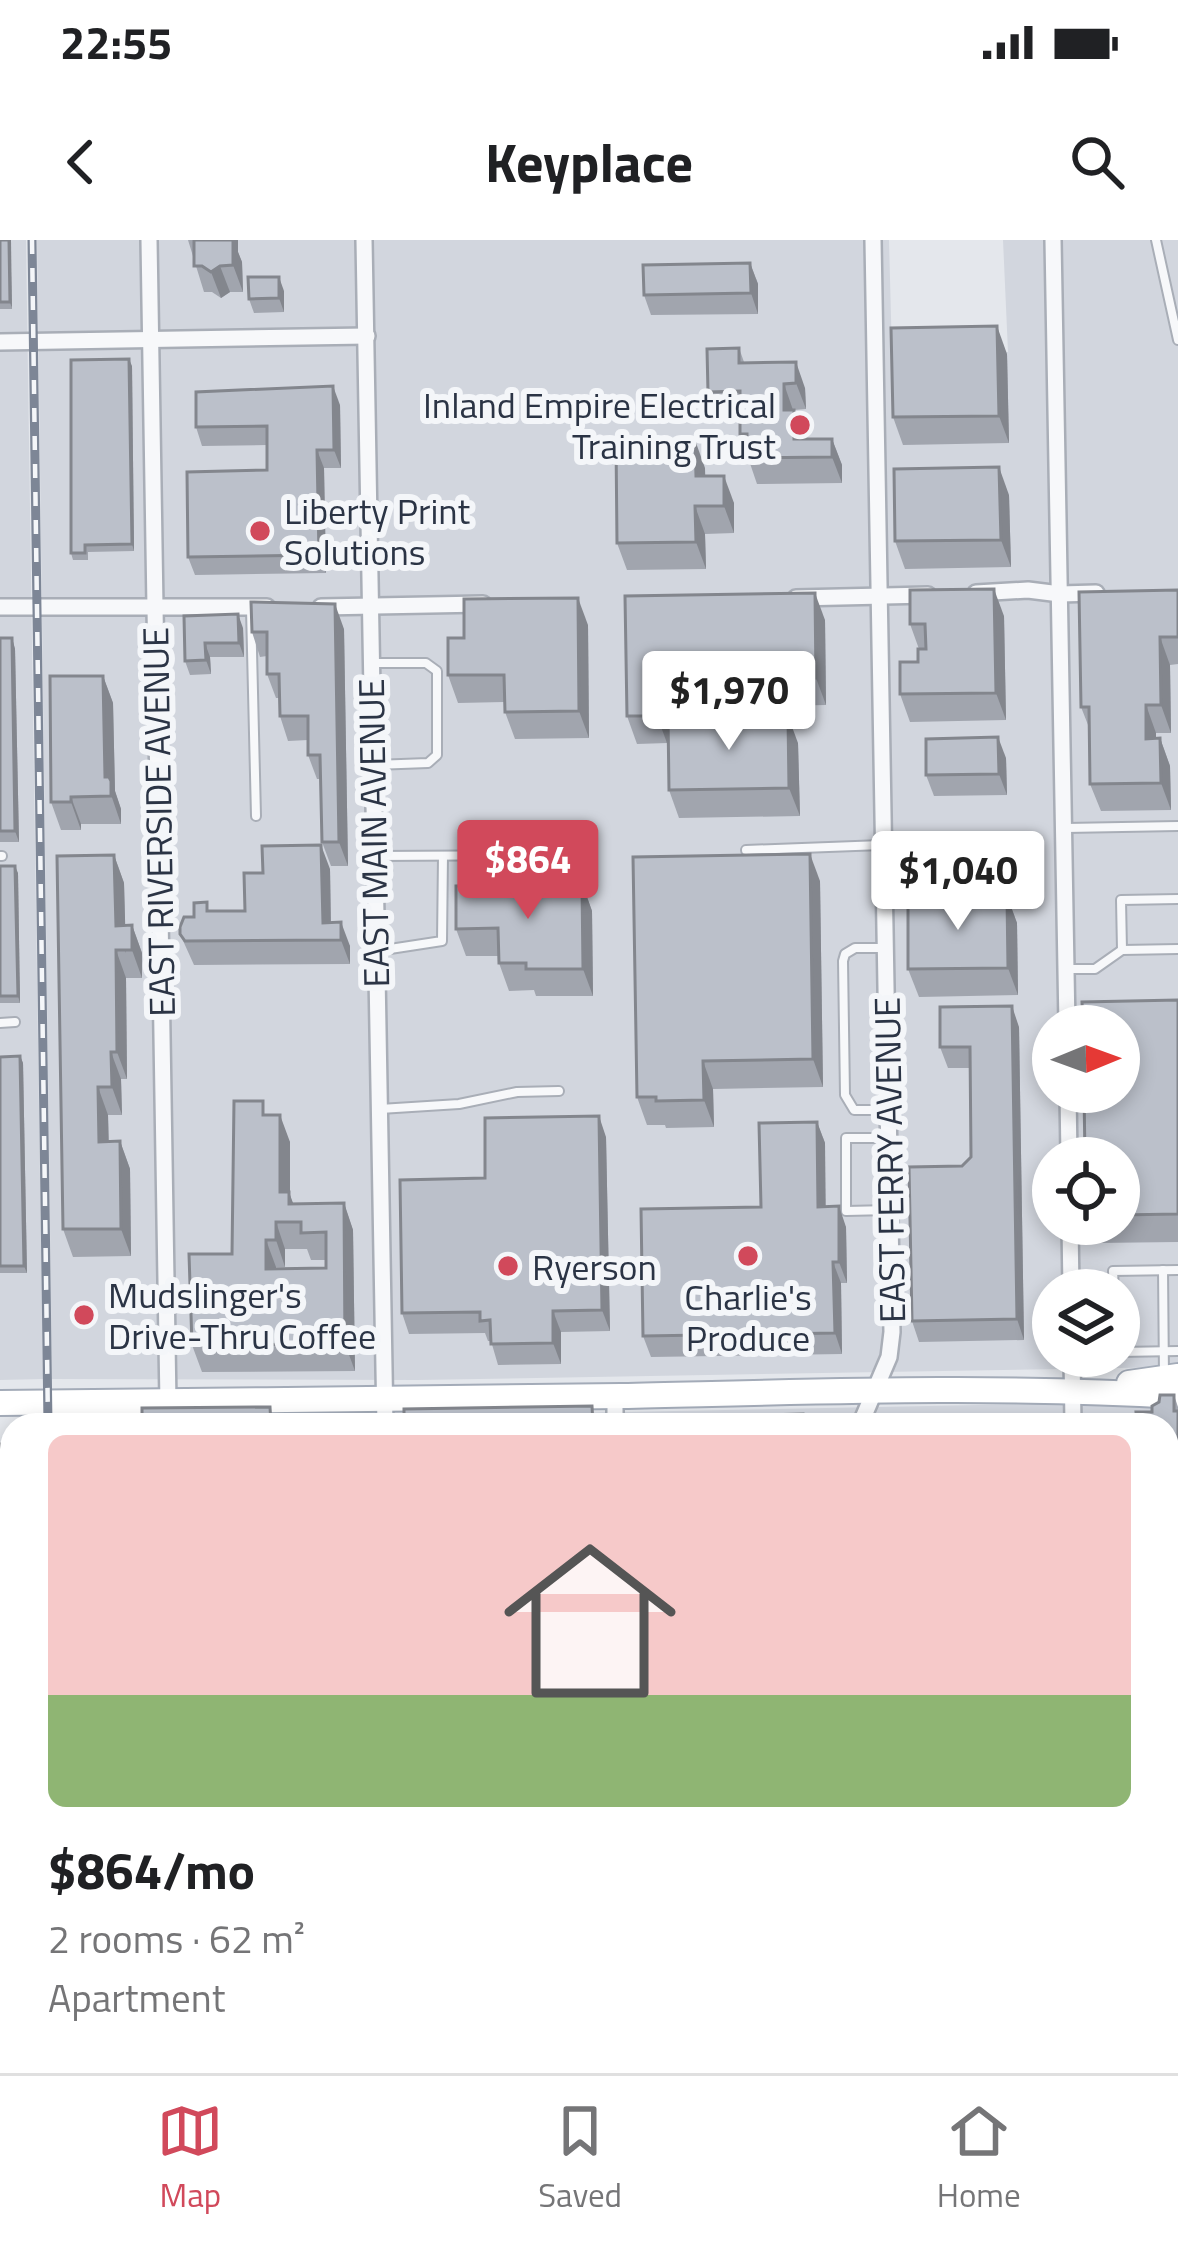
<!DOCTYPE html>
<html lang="en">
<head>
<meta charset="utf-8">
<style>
  :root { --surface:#fff; --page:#f2f2f2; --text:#202124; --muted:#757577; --line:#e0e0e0; --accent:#d1495b }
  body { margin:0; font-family:"Titillium Web",sans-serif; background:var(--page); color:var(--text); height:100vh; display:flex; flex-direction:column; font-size:45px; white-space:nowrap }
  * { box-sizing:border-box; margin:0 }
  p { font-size:39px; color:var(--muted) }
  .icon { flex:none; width:66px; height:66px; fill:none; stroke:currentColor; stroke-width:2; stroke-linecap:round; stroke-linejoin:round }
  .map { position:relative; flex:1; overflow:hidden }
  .sheet { position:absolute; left:0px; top:1173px; width:1179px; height:660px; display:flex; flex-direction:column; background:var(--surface); border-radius:36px 36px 0 0; box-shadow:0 6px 18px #0003 }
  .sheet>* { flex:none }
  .needle { width:78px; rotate:89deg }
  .controls { position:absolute; left:1032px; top:765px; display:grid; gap:24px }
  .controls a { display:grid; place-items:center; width:108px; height:108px; border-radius:50%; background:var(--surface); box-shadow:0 6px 18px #0003; font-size:60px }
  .price { position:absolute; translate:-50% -102px; padding:0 27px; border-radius:12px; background:#fff; color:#222; font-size:39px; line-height:78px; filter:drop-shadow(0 3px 6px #0008) }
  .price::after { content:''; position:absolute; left:50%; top:72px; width:36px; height:27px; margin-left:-18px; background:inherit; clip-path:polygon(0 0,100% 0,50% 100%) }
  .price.current { background:var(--accent); color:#fff }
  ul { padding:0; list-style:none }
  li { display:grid; align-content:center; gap:24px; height:636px; padding:0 48px }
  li+li { border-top:3px solid var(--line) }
  li span { display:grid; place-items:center; height:372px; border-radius:18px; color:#555 }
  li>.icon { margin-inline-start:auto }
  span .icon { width:216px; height:216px; fill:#fffc; stroke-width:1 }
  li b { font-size:51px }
  .status { display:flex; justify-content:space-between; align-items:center; height:84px; padding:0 60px; background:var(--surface); direction:ltr }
  .status svg { height:33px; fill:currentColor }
  header { display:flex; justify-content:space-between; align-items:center; height:156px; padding:0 48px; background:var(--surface); font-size:54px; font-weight:700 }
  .tabs { display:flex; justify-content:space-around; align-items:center; height:168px; border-top:3px solid var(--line); background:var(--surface); font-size:33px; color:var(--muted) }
  .tabs a { display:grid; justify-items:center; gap:6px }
  .tabs .current { color:var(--accent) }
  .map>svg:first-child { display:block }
  .built { fill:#d2d6de; fill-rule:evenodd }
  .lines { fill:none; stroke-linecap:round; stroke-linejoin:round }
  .service-casing { stroke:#a9aeb7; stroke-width:12 }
  .minor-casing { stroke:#a9aeb7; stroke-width:20 }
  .primary-casing { stroke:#a3abb8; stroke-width:28 }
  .service { stroke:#f7f8fa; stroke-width:8 }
  .minor { stroke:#f7f8fa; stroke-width:15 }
  .primary { stroke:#fff; stroke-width:24 }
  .rail-casing { stroke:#7d8696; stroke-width:9 }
  .rail { stroke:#f4f6f9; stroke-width:4.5; stroke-dasharray:14; stroke-linecap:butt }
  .wall { fill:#a1a5ae; fill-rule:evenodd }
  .shaded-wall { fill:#83868d }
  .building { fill:#bbc0ca; stroke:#83868d; stroke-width:3; fill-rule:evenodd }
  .poi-dot { fill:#d1495b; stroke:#f4f6f9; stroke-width:4.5 }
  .labels { text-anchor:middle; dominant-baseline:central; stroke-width:12; stroke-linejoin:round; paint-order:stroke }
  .poi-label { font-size:36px; fill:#2b3445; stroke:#f4f6f9; text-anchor:start }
  .street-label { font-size:36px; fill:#2b3445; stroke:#f4f6f9 }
</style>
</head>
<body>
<div class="status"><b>22:55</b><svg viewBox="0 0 49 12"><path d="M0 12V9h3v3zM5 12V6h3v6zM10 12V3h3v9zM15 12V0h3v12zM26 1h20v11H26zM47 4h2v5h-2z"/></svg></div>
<header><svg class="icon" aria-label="back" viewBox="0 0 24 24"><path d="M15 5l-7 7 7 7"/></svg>Keyplace<svg class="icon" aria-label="search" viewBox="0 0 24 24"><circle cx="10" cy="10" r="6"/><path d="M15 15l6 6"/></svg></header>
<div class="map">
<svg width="1178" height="1833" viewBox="0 0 1178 1833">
  <rect width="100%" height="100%" fill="#e4e7ec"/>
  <g class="built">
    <path d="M0,0H26L43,1139L0,1140Z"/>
    <path d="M37,0H889L892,115L1008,112L1003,0H1178V1127L417,1140L52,1139ZM1053,786H1119V852H1053ZM1053,918H1119V984H1053ZM1053,1050H1119V1116H1053Z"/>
    <path d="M1037,1164L1178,1165V1833H96L95,1821H1167V1185H54V1183Z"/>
    <path d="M0,1438H12V1821H50V1833H0Z"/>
  </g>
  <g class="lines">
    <defs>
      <g id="service">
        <path d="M1156,0L1178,100"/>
        <path d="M251,369L256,576"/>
        <path d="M371,423H426L437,431V515L428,523L374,525"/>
        <path d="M1066,588L1178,586"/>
        <path d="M746,610L882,605"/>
        <path d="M0,616H2"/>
        <path d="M376,616L571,615"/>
        <path d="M883,708H855L845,714L843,721L845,855L854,870H886"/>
        <path d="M1122,710L1121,660L1178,659"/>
        <path d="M377,711L442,701L443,616"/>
        <path d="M1067,729H1095L1122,710L1178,709"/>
        <path d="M0,783L15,782"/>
        <path d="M380,869L459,864L517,852L559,851"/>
        <path d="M887,898H846V971L890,970"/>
        <path d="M1163,1030L1164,1136"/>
        <path d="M1114,1050L1113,1031L1178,1030"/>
        <path d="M1119,1112L1178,1111"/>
        <path d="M0,1690H12"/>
      </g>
      <g id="minor">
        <path d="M149,0L168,1163"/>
        <path d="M364,0L385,1185"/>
        <path d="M1053,0L1067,786"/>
        <path d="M0,102L367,96"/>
        <path d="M976,353L1028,350L1060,354L1096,353"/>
        <path d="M796,358L928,355"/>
        <path d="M0,367H267"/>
        <path d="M321,367L483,364"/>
        <path d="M1068,852L1069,918"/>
        <path d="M1070,984L1071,1050"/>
        <path d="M1072,1116L1073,1185"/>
        <path d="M615,1156V1185"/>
        <path d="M860,1185L889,1117L892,1092L873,0"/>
        <path d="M1167,1414H1178"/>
        <path d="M0,1429H12"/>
        <path d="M1167,1676H1178"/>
        <path d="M390,1821V1833"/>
        <path d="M622,1821L623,1833"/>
        <path d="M851,1821V1833"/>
        <path d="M1083,1821V1833"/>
      </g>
      <g id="primary">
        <path d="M1129,1143L1178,1136"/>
        <path d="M0,1163C207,1160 414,1160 621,1156C807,1152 993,1145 1178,1156"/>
      </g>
    </defs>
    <use href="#service" class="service-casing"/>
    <use href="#minor" class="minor-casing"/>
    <use href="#primary" class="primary-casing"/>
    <use href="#service" class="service"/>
    <use href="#minor" class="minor"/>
    <use href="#primary" class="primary"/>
    <defs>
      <g id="rail">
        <path d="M32,0L48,1185"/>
        <path d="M70,1821V1833"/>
      </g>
    </defs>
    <use href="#rail" class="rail-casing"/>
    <use href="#rail" class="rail"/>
  </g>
  <g class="wall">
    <path d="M0,0L12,69H0Z"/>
    <path d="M188,0H238V12L242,22L243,52H230L221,58L212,52H204Z"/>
    <path d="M750,23L758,44V74L651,75L644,55Z"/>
    <path d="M284,51V72L254,73L249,59Z"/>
    <path d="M739,108L744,122L805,148L806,169L794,170L803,199H832L842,225V243L757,244L740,194V177L717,178L708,152Z"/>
    <path d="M1007,114L1009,203L903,205L893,177Z"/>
    <path d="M132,126L134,311L88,312V320H73L71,313Z"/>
    <path d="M340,165L341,228H324L326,333L195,335L188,317L267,230V205L202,206L196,187Z"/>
    <path d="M705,228V236L734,263V293L705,294L706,329L627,330L617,303Z"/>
    <path d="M1009,255L1011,327L905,329L895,301Z"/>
    <path d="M1178,350V424L1170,425L1171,493H1156V499L1160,498L1170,526L1171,570L1101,571L1090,544V490L1081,467Z"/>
    <path d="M625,356L825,380L826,465L667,468V503L637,504L627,476Z"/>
    <path d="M184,376L243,388L244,417H210L211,434L190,435L185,421Z"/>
    <path d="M1004,376L1006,480L910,482L900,454L918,422L919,409L910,384Z"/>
    <path d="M588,385L589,498L515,499L505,472L504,462L458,463L448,435L464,398Z"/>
    <path d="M344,389L348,626H331L322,602L321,539H317L308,515V500L288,501L280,476L279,458H276L267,434V416L260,417L252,392Z"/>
    <path d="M0,398H12L15,409L19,602H0Z"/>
    <path d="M103,436L113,463L115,551L121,569V584H81V590H61L51,562Z"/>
    <path d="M798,503L800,576L679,578L669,550Z"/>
    <path d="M1006,518L1007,555L934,556L926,535Z"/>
    <path d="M114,615L124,643L125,685H132L142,713V738H126L127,839H121L122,875H108L109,902L120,901L130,929L131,1016L73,1017L63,989Z"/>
    <path d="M0,626L18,633L20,763H0Z"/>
    <path d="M330,629L331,682L350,706V724L194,725L180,694L194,677L210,671H245Z"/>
    <path d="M820,641L823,847L713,849L714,887L666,888L665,885H647L637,857Z"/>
    <path d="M582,643L592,671L593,756H536L534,750L509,751L499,723V716H466L456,689Z"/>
    <path d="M1007,656L1017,683L1018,755L919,757L908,729Z"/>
    <path d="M1178,760V1002L1096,1003L1089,984H1119V918Z"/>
    <path d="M1019,787L1024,1100L919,1102L912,1081L962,926L971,917L970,828H948L940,807Z"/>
    <path d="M20,816L23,823L27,1033H0V817Z"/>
    <path d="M268,875L290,902V955L293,964L344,963L353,990L355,1131L202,1132L192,1105L232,1014ZM285,1009H307L311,1020H326V1028L276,1029V1027H285Z"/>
    <path d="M817,882L825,903V967L846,987L847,1043H841L842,1114L651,1117L643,1096L761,967Z"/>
    <path d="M606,897L610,1091L561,1092V1124L498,1125L491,1101H488L485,1093L409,1094L402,1073L485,938Z"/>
    <path d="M1174,1155L1178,1167V1233H1167V1185L1152,1172Z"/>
    <rect x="0" y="1204" width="12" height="163"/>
    <path d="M12,1515V1601H4L0,1587L9,1543Z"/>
    <path d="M1178,1681V1790L1170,1767Z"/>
    <path d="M0,1716L12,1723V1780H0Z"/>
  </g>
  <g class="shaded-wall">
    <path d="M9,0H11L12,69L10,62Z"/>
    <path d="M230,0H238V12L242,22L243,52L233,25Z"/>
    <path d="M750,23L758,44V74L751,53Z"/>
    <path d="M220,26L230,52L221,58L211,32Z"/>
    <path d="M279,37L284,51V72L279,58Z"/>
    <path d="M997,86L1007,114L1009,203L999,176Z"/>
    <path d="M129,119L132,126L134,311L132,304Z"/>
    <path d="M796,122L805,148L806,169L796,143Z"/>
    <path d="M784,144L793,170H784Z"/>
    <path d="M333,146L340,165L341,228L334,210Z"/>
    <path d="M794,170L803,196L804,217L794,199Z"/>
    <path d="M832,199L842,225V243L832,217Z"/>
    <path d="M695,200L705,228L706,263L696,236Z"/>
    <path d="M317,210L324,228L326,333L319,315Z"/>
    <path d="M999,227L1009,255L1011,327L1001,300Z"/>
    <path d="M724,236L734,263V293L724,266Z"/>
    <path d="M695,266L705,294L706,329L696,302Z"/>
    <path d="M994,349L1004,376L1006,480L996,453Z"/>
    <path d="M815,353L825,380L826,465L816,438Z"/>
    <path d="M578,358L588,385L589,498L579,471Z"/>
    <path d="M335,364L344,389L348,626L339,602Z"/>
    <path d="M238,374L243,388L244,417L239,403Z"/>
    <path d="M1160,397L1170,425L1171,493L1161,465Z"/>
    <path d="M12,398L15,409L19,602L15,591Z"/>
    <path d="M205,403L210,417L211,434L206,420Z"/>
    <path d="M103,436L113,463L115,551L121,569V584L105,537Z"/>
    <path d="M657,440L667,468V503L657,476Z"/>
    <path d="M1146,465L1156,493V526L1146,499Z"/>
    <path d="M788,476L798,503L800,576L789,548Z"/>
    <path d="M998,497L1006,518L1007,555L999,534Z"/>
    <path d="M1160,498L1170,526L1171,570L1161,543Z"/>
    <path d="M71,557L81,584V590L71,562Z"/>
    <path d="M321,605L330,629L331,701L323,683Z"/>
    <path d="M810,614L820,641L823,847L813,819Z"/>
    <path d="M114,615L124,643L126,713L116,686Z"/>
    <path d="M15,626L18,633L20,763L18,756Z"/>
    <path d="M582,643L592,671L593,756L583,729Z"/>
    <path d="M1007,656L1017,683L1018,755L1008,728Z"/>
    <path d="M341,682L350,706V724L341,700Z"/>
    <path d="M132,685L142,713V738L132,710Z"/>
    <path d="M116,710L126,738L127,839L117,812Z"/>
    <path d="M1012,766L1019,787L1024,1100L1017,1079Z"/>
    <path d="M111,812L121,839L122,875L112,847Z"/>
    <path d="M20,816L23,823L27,1033L24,1026Z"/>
    <path d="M703,821L713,849L714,887L704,860Z"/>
    <path d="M98,847L108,875L109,929L99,902Z"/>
    <path d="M280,875L290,902V955L299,979L280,952Z"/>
    <path d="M599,876L606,897L610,1091L602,1070Z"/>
    <path d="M817,882L825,903L826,988L818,967Z"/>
    <path d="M120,901L130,929L131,1016L121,989Z"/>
    <path d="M344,963L353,990L355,1131L345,1104Z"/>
    <path d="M839,966L846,987L847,1043L839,1022Z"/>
    <path d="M276,982L285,1009V1027L276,1000Z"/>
    <path d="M266,1000L276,1027V1056L266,1029Z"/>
    <path d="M833,1022L841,1043L842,1114L835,1093Z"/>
    <path d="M553,1071L561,1092V1124L553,1103Z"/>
    <path d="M1173,1200L1178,1213V1228L1174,1216Z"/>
    <path d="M9,1716L12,1723V1779L10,1773Z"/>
    <path d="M148,1821H156L158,1833H148Z"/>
    <path d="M285,1821H291L294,1833H285Z"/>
    <path d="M575,1821H585V1833H576Z"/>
  </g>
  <g class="building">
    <path d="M0,0H9L10,62H0Z"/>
    <path d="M194,0H233V25L220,26L211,32L202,26H194Z"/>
    <path d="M750,23L751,53L644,55L643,25Z"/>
    <path d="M248,37H279V58L249,59Z"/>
    <path d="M997,86L999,176L893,177L891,88Z"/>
    <path d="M739,108V123L796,122V143L784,144V170H794V199H832V217L747,218V194H740V151L708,152L707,109Z"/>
    <path d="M129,119L132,304L85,305V313H71V120Z"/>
    <path d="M333,146L334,210H317L319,315L188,317L187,232L267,230V186L196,187V152Z"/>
    <path d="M695,200L696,236H724V266H695L696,302L617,303L616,201Z"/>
    <path d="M999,227L1001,300L895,301L894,229Z"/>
    <path d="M994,349L996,453L900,454V422H918V409H926L925,384H910V350Z"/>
    <path d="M1178,350V397H1160L1161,465H1146V499L1160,498L1161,543L1090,544L1089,467H1081L1079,352Z"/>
    <path d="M815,353L816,438L657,440V476H627L625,356Z"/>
    <path d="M578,358L579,471L505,472L504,435H448V398H464V359Z"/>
    <path d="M251,362L335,364L339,602H322L320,515H308V476H280L279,434H267V392H252Z"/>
    <path d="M238,374L239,403H205L206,420L185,421L184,376Z"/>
    <path d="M0,398H12L15,591H0Z"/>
    <path d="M50,436H103L105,537H109L111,541V556L71,557V562H51Z"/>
    <path d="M788,476L789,548L669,550L668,478Z"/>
    <path d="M998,497L999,534L926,535V499Z"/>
    <path d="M321,605L323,683L341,682V700L185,701L180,694V687L184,677H194V663L207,662V671H245L244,633H263L262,606Z"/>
    <path d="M810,614L813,819L703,821L704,860L656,861V857H637L633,617Z"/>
    <path d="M114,615L116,686L132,685V710H116L117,812H111L112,847H98L99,902L120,901L121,989H63L57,616Z"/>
    <path d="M0,626H15L18,756H0Z"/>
    <path d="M582,643L583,729H526V723H499L498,688L456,689V646Z"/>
    <path d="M1007,656L1008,728L908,729V657Z"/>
    <path d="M1178,760V974L1119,975V918H1085L1084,852H1119V786H1083L1082,762Z"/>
    <path d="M1012,766L1017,1079L912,1081L909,927L962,926L971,917L970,807H940V767Z"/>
    <path d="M20,816L24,1026H0V817Z"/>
    <path d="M234,861H263V875H280V952H289V964L344,963L345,1104L192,1105L189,1014H232ZM276,982H301V993L326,992V1028L266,1029V1000H276Z"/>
    <path d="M599,876L602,1070L553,1071V1103L491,1104L490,1080L480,1081V1072L402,1073L400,940L485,938V878Z"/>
    <path d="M817,882L818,967L839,966V1022H833L835,1093L643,1096L641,969L761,967L759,883Z"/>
    <path d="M1160,1155H1174V1171H1178V1200H1173L1174,1216H1167V1185H1137L1136,1172H1152V1166L1159,1162Z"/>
    <path d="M592,1166L593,1185H404V1169Z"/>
    <path d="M270,1167L271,1185H142V1168Z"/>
    <path d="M803,1174V1185H757V1175Z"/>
    <rect x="926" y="1183" width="27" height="2"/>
    <rect x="0" y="1204" width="12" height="145"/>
    <path d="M12,1515V1587H0V1544L9,1543L8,1516Z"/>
    <path d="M1168,1681H1178V1767H1170Z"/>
    <path d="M0,1716H9L10,1773H0Z"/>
    <rect x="89" y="1821" width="59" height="12"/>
    <path d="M213,1821H285V1833H214Z"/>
    <path d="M426,1821H575L576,1833H426Z"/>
    <path d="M788,1821H821L822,1833H789Z"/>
    <rect x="0" y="1828" width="31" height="5"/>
  </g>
  <g class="poi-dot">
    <circle cx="800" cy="185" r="12"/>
    <circle cx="260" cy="291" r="12"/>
    <circle cx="748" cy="1016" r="12"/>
    <circle cx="508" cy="1026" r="12"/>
    <circle cx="84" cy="1075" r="12"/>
  </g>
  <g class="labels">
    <g class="poi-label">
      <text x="776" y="164" text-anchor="end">Inland Empire Electrical<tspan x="776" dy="41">Training Trust</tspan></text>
      <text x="284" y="270">Liberty Print<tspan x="284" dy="41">Solutions</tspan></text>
      <text x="532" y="1026">Ryerson</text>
      <text x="108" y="1054">Mudslinger's<tspan x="108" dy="41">Drive-Thru Coffee</tspan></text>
      <text x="748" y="1056" text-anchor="middle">Charlie's<tspan x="748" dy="41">Produce</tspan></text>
    </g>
    <g class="street-label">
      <text transform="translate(158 582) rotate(-91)">EAST RIVERSIDE AVENUE</text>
      <text transform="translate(373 593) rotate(-91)">EAST MAIN AVENUE</text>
      <text transform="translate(889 920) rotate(-91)">EAST FERRY AVENUE</text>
    </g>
  </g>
</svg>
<div class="controls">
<a><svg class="needle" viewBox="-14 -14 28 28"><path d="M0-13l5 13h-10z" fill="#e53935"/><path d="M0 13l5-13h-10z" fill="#757577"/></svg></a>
<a><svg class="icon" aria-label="locate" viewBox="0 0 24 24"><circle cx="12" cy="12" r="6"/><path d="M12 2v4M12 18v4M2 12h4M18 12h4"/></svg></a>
<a><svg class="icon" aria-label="layers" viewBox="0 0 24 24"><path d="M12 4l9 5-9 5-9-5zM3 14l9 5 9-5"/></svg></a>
</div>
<b class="price" style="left:729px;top:513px">$1,970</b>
<b class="price current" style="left:528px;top:682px">$864</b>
<b class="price" style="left:958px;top:693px">$1,040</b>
<section class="sheet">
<ul>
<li><span style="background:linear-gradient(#f6c9c9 70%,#8fb573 0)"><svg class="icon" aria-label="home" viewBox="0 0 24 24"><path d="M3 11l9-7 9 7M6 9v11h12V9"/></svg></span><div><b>$864/mo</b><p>2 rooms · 62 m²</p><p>Apartment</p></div></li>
</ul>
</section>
</div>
<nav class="tabs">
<a class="current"><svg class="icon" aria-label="map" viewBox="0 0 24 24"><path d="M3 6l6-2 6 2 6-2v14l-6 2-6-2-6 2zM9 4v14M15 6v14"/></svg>Map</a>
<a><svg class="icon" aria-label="saved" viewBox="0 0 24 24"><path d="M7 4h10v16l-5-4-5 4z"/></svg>Saved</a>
<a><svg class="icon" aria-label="home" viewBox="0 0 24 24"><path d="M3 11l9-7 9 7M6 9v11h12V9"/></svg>Home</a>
</nav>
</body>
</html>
